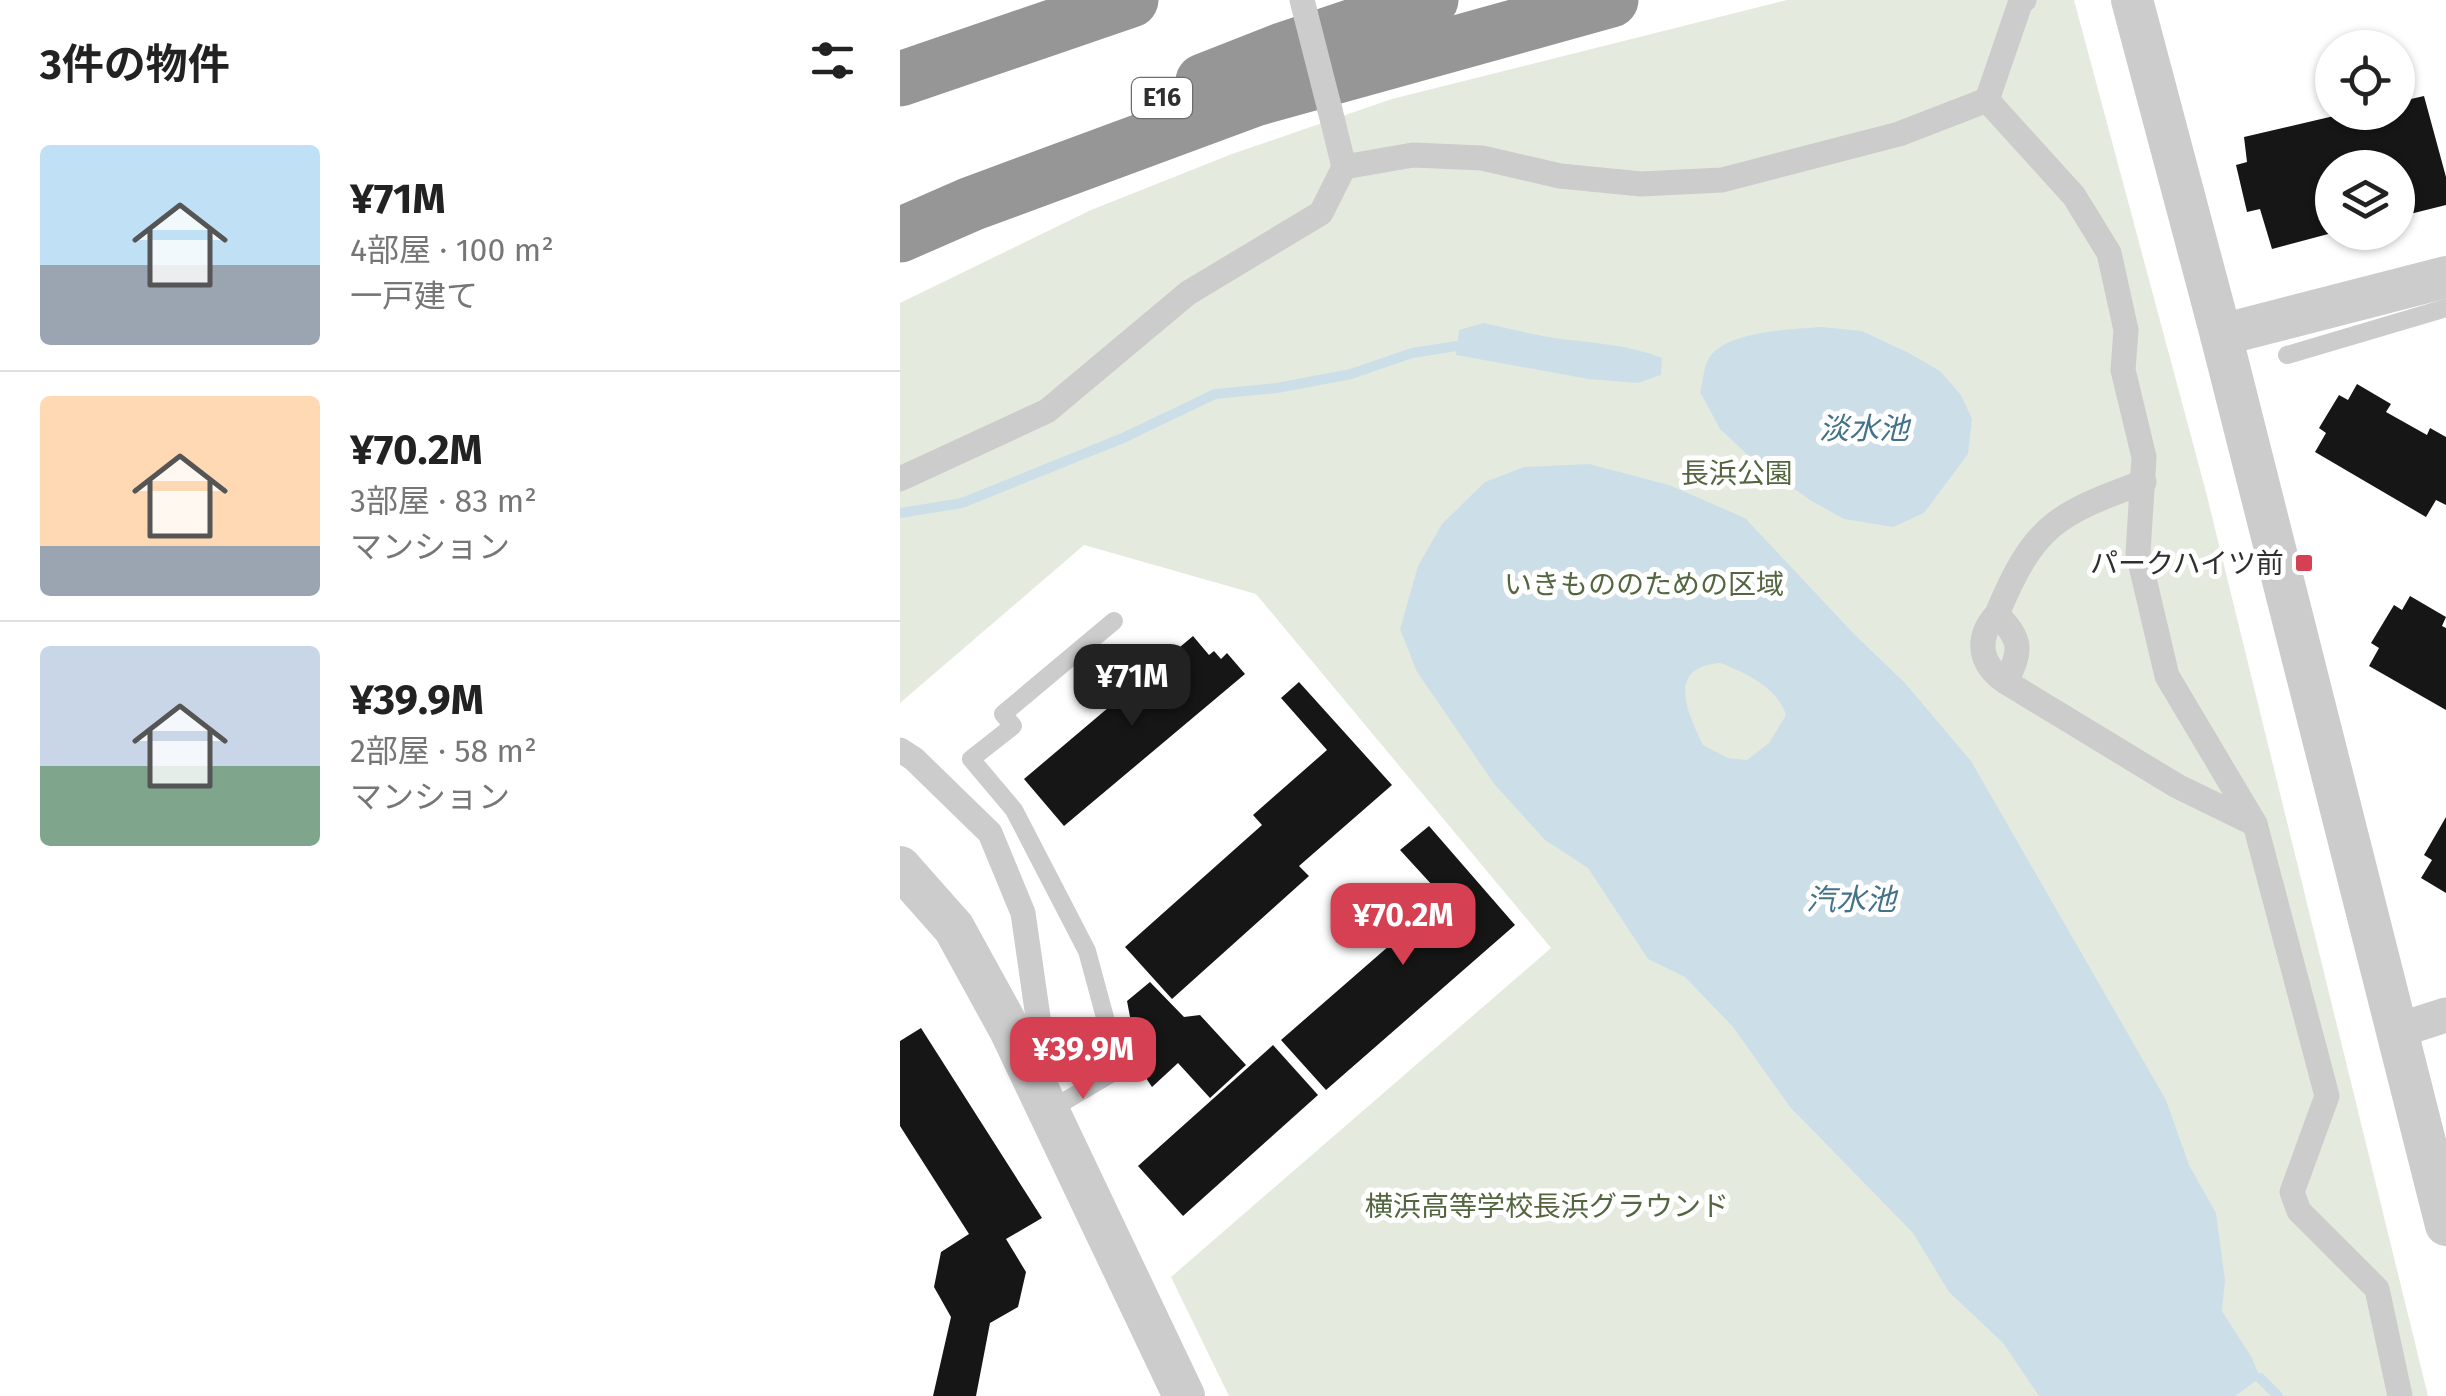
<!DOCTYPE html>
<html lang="ja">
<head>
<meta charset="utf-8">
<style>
  :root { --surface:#fff; --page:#f2f2f2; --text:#222; --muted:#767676; --line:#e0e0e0; --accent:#d54153 }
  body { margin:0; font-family:"Fira Sans","Noto Sans JP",sans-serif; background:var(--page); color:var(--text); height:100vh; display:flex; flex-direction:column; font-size:38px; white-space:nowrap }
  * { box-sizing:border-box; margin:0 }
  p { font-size:32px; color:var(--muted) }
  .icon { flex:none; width:55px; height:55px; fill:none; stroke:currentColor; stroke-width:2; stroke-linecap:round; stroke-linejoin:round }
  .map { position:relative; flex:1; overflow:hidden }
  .side { display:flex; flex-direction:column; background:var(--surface); width:900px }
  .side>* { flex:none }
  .fabs { position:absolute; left:1415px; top:30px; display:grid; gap:20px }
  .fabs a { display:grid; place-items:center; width:100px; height:100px; border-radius:50%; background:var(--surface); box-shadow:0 2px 8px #0004; font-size:50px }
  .price { position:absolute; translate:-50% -85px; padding:0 22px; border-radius:20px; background:var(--accent); color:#fff; font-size:32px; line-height:65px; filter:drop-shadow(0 2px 5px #0008) }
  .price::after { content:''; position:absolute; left:50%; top:60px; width:30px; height:22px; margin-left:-15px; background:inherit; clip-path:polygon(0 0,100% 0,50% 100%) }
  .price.active { background:#222; color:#fff }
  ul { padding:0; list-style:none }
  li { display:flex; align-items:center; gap:30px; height:250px; padding:0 40px }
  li+li { border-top:2px solid var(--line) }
  li span { display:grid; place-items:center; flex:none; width:280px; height:200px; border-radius:10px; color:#555 }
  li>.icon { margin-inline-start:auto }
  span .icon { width:120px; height:120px; fill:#fffc; stroke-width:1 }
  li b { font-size:42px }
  h2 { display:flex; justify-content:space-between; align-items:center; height:120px; padding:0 40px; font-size:42px }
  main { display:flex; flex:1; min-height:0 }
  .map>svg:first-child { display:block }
  .green { fill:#e5eade }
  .water { fill:#ccdfe9; fill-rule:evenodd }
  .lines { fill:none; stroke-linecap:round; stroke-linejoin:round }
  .stream { stroke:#ccdfe9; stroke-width:10 }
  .building { fill:#161616 }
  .service { stroke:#ccc; stroke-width:18 }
  .pedestrian { stroke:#ccc; stroke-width:25 }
  .minor { stroke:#ccc; stroke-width:35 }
  .tertiary { stroke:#ccc; stroke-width:42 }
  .motorway { stroke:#969696; stroke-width:55 }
  .pedestrian-bridge { stroke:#ccc; stroke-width:25 }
  .poi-dot { fill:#d54153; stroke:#fff; stroke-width:4 }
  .labels { text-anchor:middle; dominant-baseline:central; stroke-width:10; stroke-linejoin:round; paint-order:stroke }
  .shield { fill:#fff; stroke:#6d6d6d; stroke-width:2.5 }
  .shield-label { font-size:25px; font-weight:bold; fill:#2f2f2f }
  .park-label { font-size:28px; fill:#546640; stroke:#fff }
  .poi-label { font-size:28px; fill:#2f2f2f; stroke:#fff; text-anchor:end }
  .water-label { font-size:30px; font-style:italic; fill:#447289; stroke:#fff }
</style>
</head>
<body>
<main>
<section class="side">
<h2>3件の物件<svg class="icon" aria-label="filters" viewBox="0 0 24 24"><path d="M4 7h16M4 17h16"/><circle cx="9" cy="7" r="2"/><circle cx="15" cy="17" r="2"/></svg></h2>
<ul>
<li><span style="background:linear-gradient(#bfe0f5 60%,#9aa5b1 0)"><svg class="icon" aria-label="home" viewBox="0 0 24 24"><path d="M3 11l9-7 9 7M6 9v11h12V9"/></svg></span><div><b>¥71M</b><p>4部屋 · 100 m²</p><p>一戸建て</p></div></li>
<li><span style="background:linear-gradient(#ffd9b3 75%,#9aa5b1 0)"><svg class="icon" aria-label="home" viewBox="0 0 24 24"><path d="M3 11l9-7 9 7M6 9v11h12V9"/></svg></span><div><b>¥70.2M</b><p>3部屋 · 83 m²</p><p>マンション</p></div></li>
<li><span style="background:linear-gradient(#c9d6e8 60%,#7fa58c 0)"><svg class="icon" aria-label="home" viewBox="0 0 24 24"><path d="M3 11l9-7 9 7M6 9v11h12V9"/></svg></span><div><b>¥39.9M</b><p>2部屋 · 58 m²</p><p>マンション</p></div></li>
</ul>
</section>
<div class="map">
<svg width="1546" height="1396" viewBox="0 0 1546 1396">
  <rect width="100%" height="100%" fill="#fff"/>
  <path class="green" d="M887,0H1174L1306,492L1528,1396H329L271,1277L651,948L356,594L184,545L0,703V303L191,210L332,154L492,99Z"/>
  <g class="water">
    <path d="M584,323C607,328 631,334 654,338C691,343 727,344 762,358L761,375L738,383L688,379L556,355L559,330Z"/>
    <path d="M922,327L962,331L1009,353L1040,371L1061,395L1072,419L1068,454L1024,513L993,527L944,519L910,500L851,458L820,429L800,392C803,383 803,369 808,360C822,331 894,329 922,327Z"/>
    <path d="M689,464L769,485L845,518L955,635L1005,683L1071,761L1266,1100L1289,1165L1316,1213L1325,1280L1322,1311L1352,1358L1360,1378L1335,1396H1139L1103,1343L1049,1292L1013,1233L890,1107L833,1027L785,977L748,959L688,868L645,840L595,785L517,672L500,629L518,566L542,524L585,482L624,467ZM820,663C846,673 877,687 886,715L869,743L847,760L828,758L803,745C787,712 766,667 820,663Z"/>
  </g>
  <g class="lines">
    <g class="stream">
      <path d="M0,513L62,503L223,438L315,394L377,388L451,374L512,353L557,346"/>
      <path d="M1360,1378L1378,1396"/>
    </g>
  </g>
  <g class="building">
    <path d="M1524,96L1546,177V205L1498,217V168H1432V233L1372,249L1360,209L1347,212L1336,165L1347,162L1344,137L1451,112H1498V102Z"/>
    <path d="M1457,384L1491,404L1486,412L1527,435L1530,428L1546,437V505L1536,500L1526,517L1415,452L1426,433L1419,428L1439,395L1448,400Z"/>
    <path d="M1510,596L1546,617L1542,626L1546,628V710L1469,666L1479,648L1471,643L1494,605L1502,610Z"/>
    <path d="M293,636L309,655L314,651L321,659L327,653L345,674L164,826L124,779Z"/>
    <path d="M399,682L492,785L399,866L409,876L272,999L225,947L362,825L353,815L427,750L381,698Z"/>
    <path d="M1546,817V893L1521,878L1532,860L1524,855Z"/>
    <path d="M529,826L615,925L426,1090L381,1040L544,898L500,850Z"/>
    <path d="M250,982L284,1017L300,1015L346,1065L310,1098L278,1063L252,1087L240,1069L227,1001Z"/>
    <path d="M21,1028L142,1218L106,1239L126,1272L118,1307L90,1323L76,1396H33L51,1317L34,1287L41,1252L69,1234L0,1126V1041Z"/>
    <path d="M373,1045L418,1095L283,1216L238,1166Z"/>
  </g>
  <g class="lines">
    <g class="service">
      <path d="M1387,355L1546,308"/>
      <path d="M148,1111L219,1069L187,951L114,810L71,759L113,726L103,714L214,621"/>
    </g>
    <g class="pedestrian">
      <path d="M1087,100L1121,1L1124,0"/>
      <path d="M444,167L513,155L582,158L660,176L741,184L822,180L999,134L1087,100L1174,196L1209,253L1226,330L1223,370L1244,457L1238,553L1267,676L1355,824L1427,1096L1392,1192L1399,1211L1477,1289L1500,1396"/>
      <path d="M0,479L147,411L288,293L421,213L444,167L430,110"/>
      <path d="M1244,482C1156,514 1134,525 1097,614C1122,641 1122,649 1106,682L1277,786L1355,824"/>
      <path d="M1097,614C1075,638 1079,664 1106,682"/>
      <path d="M0,750L14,759L90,833L123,913L140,1031L136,1033"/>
    </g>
    <path class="minor" d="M1496,1031L1546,1015"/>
    <g class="tertiary">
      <path d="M1232,0L1321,335L1546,1225"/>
      <path d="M1321,335L1546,277"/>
      <path d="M0,867L54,928L110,1030L284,1396"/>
    </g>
    <g class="motorway">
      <path d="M0,79L231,0"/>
      <path d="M303,81L382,50L531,0"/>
      <path d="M0,235L71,204L355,99L711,0"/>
    </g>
    <path class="pedestrian-bridge" d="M402,0L430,110"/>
  </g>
  <rect class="poi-dot" x="1394" y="553" width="20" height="20" rx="5"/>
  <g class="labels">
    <rect class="shield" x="232" y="78" width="60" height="40" rx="8"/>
    <g class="shield-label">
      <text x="262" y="98">E16</text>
    </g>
    <g class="park-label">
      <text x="837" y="473">長浜公園</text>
      <text x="744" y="584">いきもののための区域</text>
      <text x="647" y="1206">横浜高等学校長浜グラウンド</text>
    </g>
    <g class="poi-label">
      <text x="1384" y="563">パークハイツ前</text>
    </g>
    <g class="water-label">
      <text x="964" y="429">淡水池</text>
      <text x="951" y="900">汽水池</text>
    </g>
  </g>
</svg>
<div class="fabs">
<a><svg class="icon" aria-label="locate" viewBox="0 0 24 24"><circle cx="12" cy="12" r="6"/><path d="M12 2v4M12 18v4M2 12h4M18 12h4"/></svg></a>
<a><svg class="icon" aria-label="layers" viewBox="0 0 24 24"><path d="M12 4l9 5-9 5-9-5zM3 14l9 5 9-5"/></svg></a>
</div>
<b class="price active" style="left:232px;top:729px">¥71M</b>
<b class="price" style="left:503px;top:968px">¥70.2M</b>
<b class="price" style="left:183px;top:1102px">¥39.9M</b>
</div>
</main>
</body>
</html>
